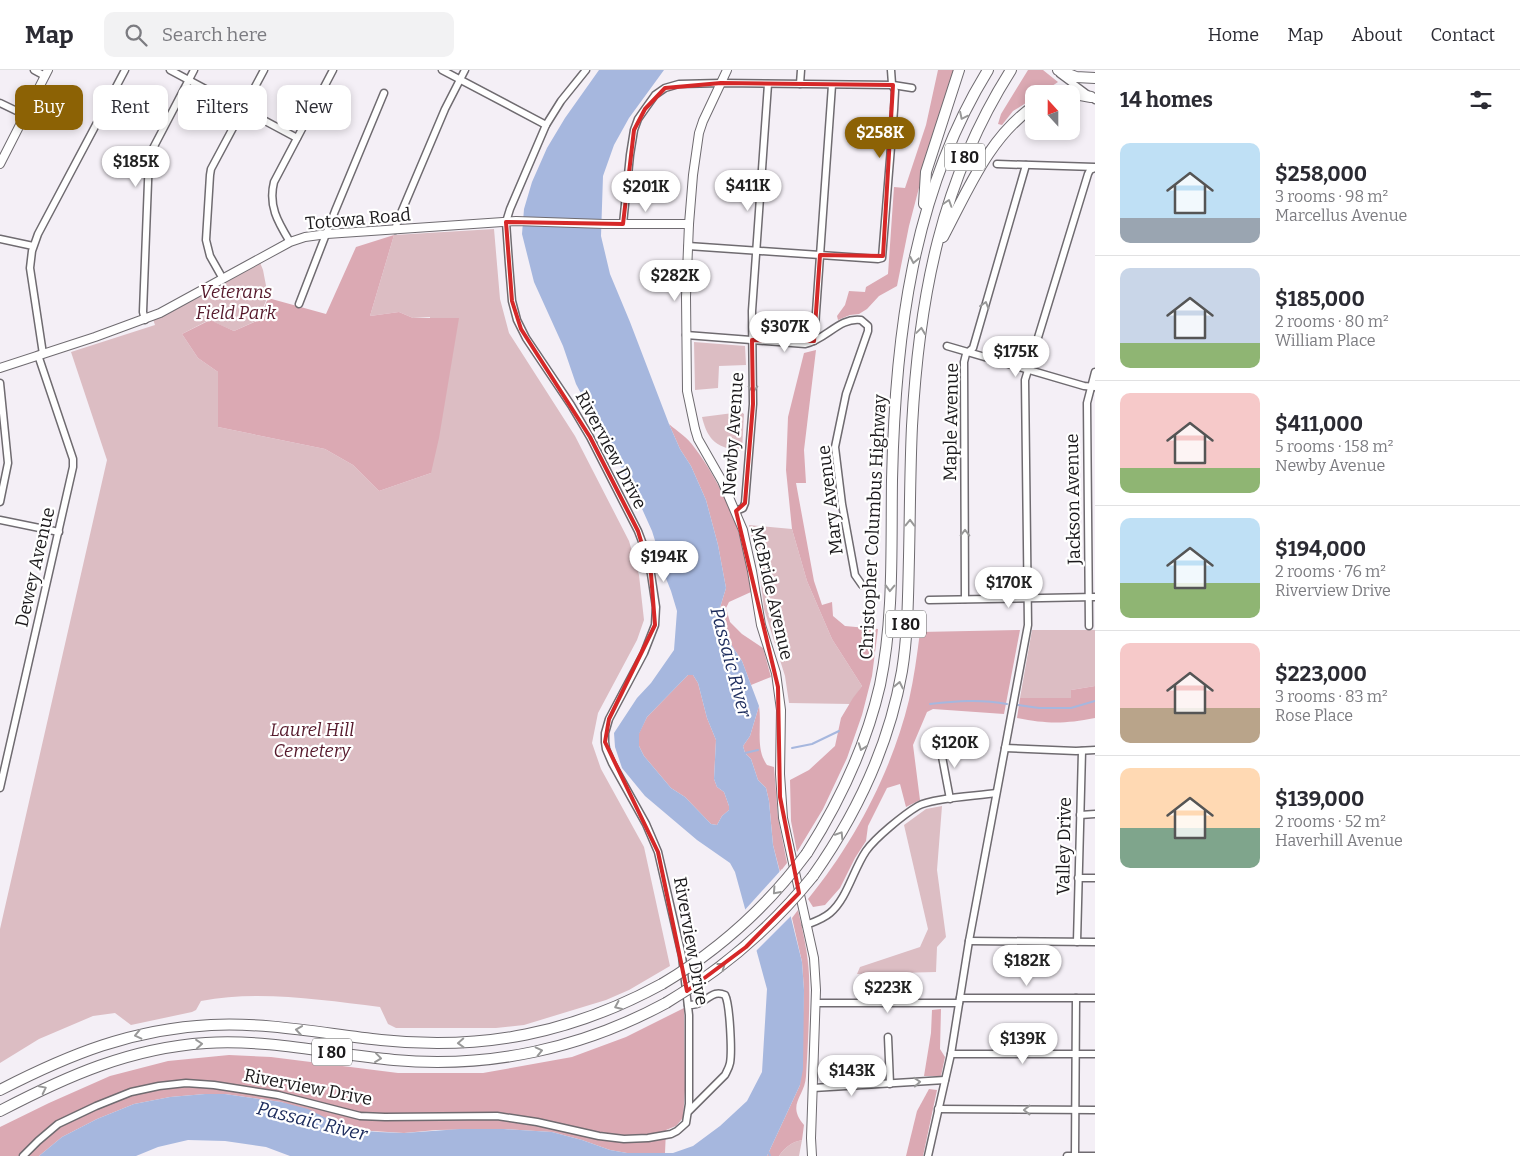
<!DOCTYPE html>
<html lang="en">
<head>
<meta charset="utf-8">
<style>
  :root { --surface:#fff; --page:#f2f2f3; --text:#2b2b33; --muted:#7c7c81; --line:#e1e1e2; --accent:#8c6205 }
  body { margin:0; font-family:Bitter,serif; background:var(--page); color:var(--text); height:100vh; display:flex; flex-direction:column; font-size:19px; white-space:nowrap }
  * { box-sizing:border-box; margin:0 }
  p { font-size:16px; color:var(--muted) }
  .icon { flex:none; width:28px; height:28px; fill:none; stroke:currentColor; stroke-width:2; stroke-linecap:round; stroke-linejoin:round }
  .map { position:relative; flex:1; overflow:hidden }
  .sheet { display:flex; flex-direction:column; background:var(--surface); width:425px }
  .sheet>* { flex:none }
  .hud { position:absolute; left:15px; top:15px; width:475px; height:45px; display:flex; gap:10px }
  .needle { width:32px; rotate:339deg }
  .controls { position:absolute; left:1025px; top:15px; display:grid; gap:10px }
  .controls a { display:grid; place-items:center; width:55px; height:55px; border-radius:10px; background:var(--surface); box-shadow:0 2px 8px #0003; font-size:25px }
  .price { position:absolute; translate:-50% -42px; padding:0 11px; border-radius:18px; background:#fff; color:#222; font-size:16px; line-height:32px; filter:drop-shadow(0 1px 2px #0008) }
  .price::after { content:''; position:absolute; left:50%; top:30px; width:15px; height:11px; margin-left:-8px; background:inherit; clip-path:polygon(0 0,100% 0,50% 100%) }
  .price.current { background:var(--accent); color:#fff }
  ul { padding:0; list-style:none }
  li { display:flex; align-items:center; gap:15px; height:125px; padding:0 25px }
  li+li { border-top:1px solid var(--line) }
  li span { display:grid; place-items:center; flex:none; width:140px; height:100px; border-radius:10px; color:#555 }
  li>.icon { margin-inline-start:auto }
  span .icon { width:60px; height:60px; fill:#fffc; stroke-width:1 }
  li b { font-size:21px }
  h2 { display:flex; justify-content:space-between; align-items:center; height:60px; padding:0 25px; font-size:21px }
  .tag { padding:0 18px; border-radius:10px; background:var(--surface); box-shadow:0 2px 8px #0003; font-size:18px; line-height:45px }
  .tag.current { background:var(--accent); color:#fff }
  header { display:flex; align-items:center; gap:30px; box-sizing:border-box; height:70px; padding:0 25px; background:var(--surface); border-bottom:1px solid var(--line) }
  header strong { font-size:24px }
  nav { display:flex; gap:28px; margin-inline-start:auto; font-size:18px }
  .search { width:350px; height:45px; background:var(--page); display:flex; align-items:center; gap:12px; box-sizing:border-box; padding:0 18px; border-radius:10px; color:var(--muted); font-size:19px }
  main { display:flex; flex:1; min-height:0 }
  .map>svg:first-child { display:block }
  .green { fill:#dcbdc3 }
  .forest { fill:#dba9b3 }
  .water { fill:#a6b7de; fill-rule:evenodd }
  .pier { fill:#f4eff6 }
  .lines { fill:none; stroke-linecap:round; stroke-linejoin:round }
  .stream { stroke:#a6b7de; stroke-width:2 }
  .minor-casing { stroke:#6f6b70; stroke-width:9 }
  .major-casing { stroke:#6f6b70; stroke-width:10 }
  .highway-casing { stroke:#6f6b70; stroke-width:12 }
  .minor { stroke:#fff; stroke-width:6 }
  .major { stroke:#fff; stroke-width:8 }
  .highway { stroke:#fff; stroke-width:10 }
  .highway-bridge-casing { stroke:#6f6b70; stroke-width:12; stroke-linecap:butt }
  .highway-bridge { stroke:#fff; stroke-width:10 }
  .oneway { stroke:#989898 }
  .marked { fill:none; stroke:#d62828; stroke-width:4; stroke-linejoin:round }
  .labels { text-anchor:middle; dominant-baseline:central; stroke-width:4.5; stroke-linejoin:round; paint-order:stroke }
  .shield { fill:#fff; stroke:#5f5e5f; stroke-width:1 }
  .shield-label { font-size:16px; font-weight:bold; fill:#1b191b }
  .street-label { font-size:18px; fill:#1b191b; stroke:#fff }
  .park-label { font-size:18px; font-style:italic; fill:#561a2c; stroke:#fff }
  .water-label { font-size:19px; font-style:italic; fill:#1b2b5c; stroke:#fff }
</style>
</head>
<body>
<header>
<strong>Map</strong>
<div class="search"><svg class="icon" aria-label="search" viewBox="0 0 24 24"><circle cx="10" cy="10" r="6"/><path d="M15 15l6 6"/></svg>Search here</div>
<nav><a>Home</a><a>Map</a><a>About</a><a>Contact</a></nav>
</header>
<main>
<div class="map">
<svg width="1095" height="1086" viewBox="0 0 1095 1086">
  <rect width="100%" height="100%" fill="#f4eff6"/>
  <g class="green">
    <path d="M494,159L500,229L509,263L575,366L629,471L639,505L644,550L637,570L598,643L592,673L601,699L644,777L670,896L629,920L606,930L524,955L496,958H396L388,954L380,937C321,930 259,920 201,931L196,940L192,942L131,955L115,943L93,946L39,969L0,993V859L107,390L71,282L155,255L153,249L259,190L263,200L268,226L258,250L234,261L209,250L182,264L198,288L218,302V357L325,379L353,395L379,421L431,403L430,247L413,248L399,242L370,246L394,165Z"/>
    <path d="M694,272L745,276L746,295L719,296L718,318L695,320Z"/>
    <path d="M741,342L744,344L742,381C718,378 708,372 702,347Z"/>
    <path d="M749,455L792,459L807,511L832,569L862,616L850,634L789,633L785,606L764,539L760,506Z"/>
    <path d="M1032,560H1095V616L1071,620L1072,628H1020Z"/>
    <path d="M942,736L937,800L946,867L937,877L936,902L857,904L860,897L920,877L928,859L904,755L926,739Z"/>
    <path d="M802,1070L799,1086H779C785,1077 792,1072 802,1070Z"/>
  </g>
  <g class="forest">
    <path d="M938,0H955L926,91L909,156L897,216L879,226L867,239L859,244L850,245L838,250L837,246L845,235L849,221L865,222L866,217L888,204L894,117L905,118L926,55Z"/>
    <path d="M1028,0H1043L1058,12L1040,24H1034V28L1013,41L1002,55L998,54L1001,44Z"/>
    <path d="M394,165L370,246L399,242L413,248H459L439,368L431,403L379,421L353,395L325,379L218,357V302L198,288L182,264L210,250L234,261L259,250L268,228L326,244L356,177Z"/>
    <path d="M816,280L804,380L806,413H796L814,511L822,535L832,532L833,546L845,556L878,559L872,606L862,645L847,688L823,739L797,782L791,751L790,710L809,700L835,676L841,648L853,628L862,616L832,569L807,511L792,459L786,400L788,347L804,283Z"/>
    <path d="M669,354C677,361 688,368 694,377C715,404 734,444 743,477C747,491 748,507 751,522L729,532L726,538L730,552L742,564L763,578L771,607L751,615L742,591L725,565L718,544L726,518L718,475L706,430L691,396L680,379Z"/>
    <path d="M1020,560L1004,644L933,639L927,642L913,675L920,730L906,737L900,714L887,718L868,756L866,771L855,788L840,818L825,835L813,837L808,829C854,773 892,701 909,630C914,608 917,585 920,562Z"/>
    <path d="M688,605H693L698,613L707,648L716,670L714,709L717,717L724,722L729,736V740L722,746L717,755L711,754L685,727L671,718L644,686L639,676V663L647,647Z"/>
    <path d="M1095,616V648C1064,654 1048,654 1017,648L1020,628H1071V620Z"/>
    <path d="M759,636C762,655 755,679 767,695L774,697L778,748L787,793L780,802L773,775L769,731L766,718L758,710L751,689L745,683L743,676L750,666Z"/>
    <path d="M798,840C803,862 808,883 809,905C810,939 808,973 806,1006C805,1027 786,1034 804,1055L802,1070C792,1072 785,1077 779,1086H767L800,1015L804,920L802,892L792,848Z"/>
    <path d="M684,938L685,1020L683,1048L676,1056L666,1060L665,1083H627L610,1080L582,1070L552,1062L504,1059L436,1060L404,1063L356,1060L281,1032L225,1024H205L170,1027L134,1034L97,1049L62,1067L39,1086H0V1057L49,1033L110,1006L168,991L229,985L271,987L398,1003H483L572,987L626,967Z"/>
    <path d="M941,939L940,979L945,987L941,1006H924L931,963L932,940Z"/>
    <path d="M929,1019L937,1020L923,1086H906L917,1041Z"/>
  </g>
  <path class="water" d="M599,0H664L629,48L614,75L603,106L601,166L610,204L630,252L669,354L680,379L691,396L706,430L718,475L726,518L718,544L725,565L742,591L759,636L750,666L743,676L745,683L751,689L758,710L766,718L769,731L773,775L802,892L804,920L803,999L800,1015L767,1086H290L266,1077L225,1071L188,1070L158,1077L136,1086H39L62,1067L97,1049L134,1034L170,1027L205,1024H225L281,1032L308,1039L332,1051L356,1060L378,1062L404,1063L460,1059H504L552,1062L582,1070L610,1080L627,1083H673L693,1076L720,1056L747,1031L762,1002L767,919L735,802L730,793L697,770L645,726L622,698L615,677L614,663L637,628L651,613L674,580L677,541L671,521L665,506L664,499L652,461L630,412L611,380L576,314L563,276L534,212L522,164L524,139L532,112L547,78L565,48ZM688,605H693L698,613L707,648L716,670L714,709L717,717L724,722L729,736V740L722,746L717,755L711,754L685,727L671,718L644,686L639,676V664L647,647Z"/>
  <path class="pier" d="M782,799L793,844L754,883L743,842Z"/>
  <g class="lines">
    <g class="stream">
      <path d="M930,634C956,631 981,629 1007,634"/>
      <path d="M1018,635L1039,638H1071L1095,631"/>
      <path d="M792,678L812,674L839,661"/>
      <path d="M745,683L758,680"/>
      <path d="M769,1083L770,1086"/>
    </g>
    <defs>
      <g id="minor">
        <path d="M34,0L45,6"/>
        <path d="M170,0L297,68"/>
        <path d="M442,0L546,55"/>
        <path d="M1060,4L1095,30"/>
        <path d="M800,14L801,0"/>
        <path d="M0,33L25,45"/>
        <path d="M997,94L1095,97"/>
        <path d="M623,154L630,85L634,60L638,49L645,39L655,25L665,18L679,14L721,13L893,15L912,18"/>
        <path d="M395,160L398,150L445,39L465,0"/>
        <path d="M0,169L33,176"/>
        <path d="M290,172C278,152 268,136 274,112L333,0"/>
        <path d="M688,176L878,189L882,188L894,40L895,21L892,14L891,0"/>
        <path d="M223,209L210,186L206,170L210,105L211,99L264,0"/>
        <path d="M299,234L335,141L384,23"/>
        <path d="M145,250L143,242L149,86L194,0"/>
        <path d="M686,265L805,274C826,270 839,247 861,250L868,256V261L846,324L835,377L842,434L855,505L862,515"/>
        <path d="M814,271L832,15"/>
        <path d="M947,276L1084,316L1095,317"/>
        <path d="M43,284L30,198L32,181L38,164L125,0"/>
        <path d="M0,313L8,393L0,432"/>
        <path d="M736,441L743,438L745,433L753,334L752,241L768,14"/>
        <path d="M0,450L59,462"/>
        <path d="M965,529L964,292L966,284L973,278L1026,95"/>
        <path d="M929,530L1095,527"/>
        <path d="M1089,556L1087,333L1095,302"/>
        <path d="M944,667L940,676L950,729"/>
        <path d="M1005,678L1076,681L1095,680"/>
        <path d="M0,718L73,397V389L38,285"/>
        <path d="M1080,745L1095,744"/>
        <path d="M1078,808H1095"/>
        <path d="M806,855C814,852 823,849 830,843C847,829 853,800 866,781C875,768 903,745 918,736C932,728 978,726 996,723"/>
        <path d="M969,871L1095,872"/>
        <path d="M1077,872L1082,681"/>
        <path d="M960,928H1095"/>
        <path d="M816,933H959"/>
        <path d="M688,935C693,935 697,935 701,932C710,928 714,920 725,925C730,934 732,982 730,993C729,998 727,1001 725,1005L689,1041"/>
        <path d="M888,967L890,1014"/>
        <path d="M951,984H1095"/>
        <path d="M813,1018L945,1010"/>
        <path d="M938,1039L1095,1040"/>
        <path d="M23,1086L38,1071L58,1054L96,1036L131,1022L159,1016L186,1013L214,1015L278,1025L360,1046L385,1047L497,1046L537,1052L599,1066L624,1069L648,1068L671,1064L677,1061L686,1053L689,1034V945L682,886L658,782L646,754L612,693L606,679L605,672V663L609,649L644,583L655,555L656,537L651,504L646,482L638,461L590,367L571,335L526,268L517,250L512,231L509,194L506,152L510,139L546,55L561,31L586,0"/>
        <path d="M928,1086L951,984L969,871L1028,555L1025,310L1088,104L1090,100L1095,98"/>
        <path d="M1067,1086H1095"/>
        <path d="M1075,1086L1076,928"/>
      </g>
      <g id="major">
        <path d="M727,0L703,51L699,63L693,105L689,154L686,227L687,321L695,359L698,369L722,411L743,460L752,501L761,555L776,603L781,640L780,704L783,748L814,888L816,920L811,1068L812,1086"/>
        <path d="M0,94L48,0"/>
        <path d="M0,298L95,267L160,243L290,172L305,167L327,164L516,151L604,154H689"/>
      </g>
      <g id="highway">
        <path d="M1058,0L1076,7L1095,8"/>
        <path d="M1062,24H1075L1091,27"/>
        <path d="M924,134L926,102L959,0"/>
        <path d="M943,167C968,120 989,67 1034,36"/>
        <path d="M807,783C840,731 866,676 880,615C894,548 891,478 892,410C895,268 912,123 988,0"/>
        <path d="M813,806C856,745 889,676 902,601C908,564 908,525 909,487C910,443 910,399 912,356C919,227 941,110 1011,0"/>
        <path d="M0,1020C70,984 132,959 211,955C268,952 325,964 381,970C483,981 572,963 662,914"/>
        <path d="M0,1041C67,1006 130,978 206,973C269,969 331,984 394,990C489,999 583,978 666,933"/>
      </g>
    </defs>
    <use href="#minor" class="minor-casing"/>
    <use href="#major" class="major-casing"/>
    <use href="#highway" class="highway-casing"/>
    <use href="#minor" class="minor"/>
    <use href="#major" class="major"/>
    <use href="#highway" class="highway"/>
    <defs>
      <g id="highway-bridge">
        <path d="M662,914C719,880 767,837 807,783"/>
        <path d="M666,933C723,899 771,858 813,806"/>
      </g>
    </defs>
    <use href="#highway-bridge" class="highway-bridge-casing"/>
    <use href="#highway-bridge" class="highway-bridge"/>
  </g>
  <defs><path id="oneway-chevron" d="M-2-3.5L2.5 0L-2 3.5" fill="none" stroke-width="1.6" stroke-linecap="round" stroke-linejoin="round" transform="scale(1.25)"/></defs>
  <g class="oneway">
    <use href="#oneway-chevron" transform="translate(963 46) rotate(116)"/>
    <use href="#oneway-chevron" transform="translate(948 133) rotate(-72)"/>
    <use href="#oneway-chevron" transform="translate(914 190) rotate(101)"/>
    <use href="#oneway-chevron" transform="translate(985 235) rotate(-73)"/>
    <use href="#oneway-chevron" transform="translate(921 261) rotate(-82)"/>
    <use href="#oneway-chevron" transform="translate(753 319) rotate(90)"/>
    <use href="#oneway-chevron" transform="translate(910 453) rotate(-89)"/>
    <use href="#oneway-chevron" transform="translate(965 463) rotate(-90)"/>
    <use href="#oneway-chevron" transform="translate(890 518) rotate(92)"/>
    <use href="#oneway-chevron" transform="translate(899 615) rotate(-78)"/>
    <use href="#oneway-chevron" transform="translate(862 677) rotate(110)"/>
    <use href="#oneway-chevron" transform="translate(840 765) rotate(-58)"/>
    <use href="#oneway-chevron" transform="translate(776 821) rotate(132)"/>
    <use href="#oneway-chevron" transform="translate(722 896) rotate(-37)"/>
    <use href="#oneway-chevron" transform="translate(618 936) rotate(156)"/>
    <use href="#oneway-chevron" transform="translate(299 960) rotate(-172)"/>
    <use href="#oneway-chevron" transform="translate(138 965) rotate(167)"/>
    <use href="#oneway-chevron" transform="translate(461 973) rotate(177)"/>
    <use href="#oneway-chevron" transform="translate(199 974) rotate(-5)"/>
    <use href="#oneway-chevron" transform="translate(539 981) rotate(-13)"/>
    <use href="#oneway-chevron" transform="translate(378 988) rotate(7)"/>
    <use href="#oneway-chevron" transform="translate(917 1012) rotate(-4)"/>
    <use href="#oneway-chevron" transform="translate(43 1019) rotate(-26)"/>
    <use href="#oneway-chevron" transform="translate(1027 1040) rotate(-180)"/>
  </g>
  <path class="marked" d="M721,13L893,15L883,186L820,185L814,271L752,270L753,334L745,433L736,441L778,617L780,727L799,823L746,877L687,921L658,782L605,672L609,649L655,555L651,504L638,461L590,367L521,259L512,231L506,152L623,154L634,60L645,39L665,18Z"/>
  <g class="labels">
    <g class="shield">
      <rect x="945" y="73.5" width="40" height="27" rx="4"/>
      <rect x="886" y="540.5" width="40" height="27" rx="4"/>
      <rect x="312" y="968.5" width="40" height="27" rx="4"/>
    </g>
    <g class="shield-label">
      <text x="965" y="87">I 80</text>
      <text x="906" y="554">I 80</text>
      <text x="332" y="982">I 80</text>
    </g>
    <g class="street-label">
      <text transform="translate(358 149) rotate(-5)">Totowa Road</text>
      <text transform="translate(951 352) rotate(-89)">Maple Avenue</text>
      <text transform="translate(733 364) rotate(-86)">Newby Avenue</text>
      <text transform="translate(611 380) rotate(62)">Riverview Drive</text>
      <text transform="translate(1073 429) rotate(-91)">Jackson Avenue</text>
      <text transform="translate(830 430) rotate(-97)">Mary Avenue</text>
      <text transform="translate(873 457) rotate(-87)">Christopher Columbus Highway</text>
      <text transform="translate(35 497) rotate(-77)">Dewey Avenue</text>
      <text transform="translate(772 523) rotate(77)">McBride Avenue</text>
      <text transform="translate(1064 776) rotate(-89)">Valley Drive</text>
      <text transform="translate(691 871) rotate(80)">Riverview Drive</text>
      <text transform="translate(308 1017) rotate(11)">Riverview Drive</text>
    </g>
    <g class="park-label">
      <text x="236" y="222">Veterans<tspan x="236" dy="21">Field Park</tspan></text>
      <text x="312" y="660">Laurel Hill<tspan x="312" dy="21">Cemetery</tspan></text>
    </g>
    <g class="water-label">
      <text transform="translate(731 592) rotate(75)">Passaic River</text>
      <text transform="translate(312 1051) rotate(14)">Passaic River</text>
    </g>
  </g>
</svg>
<div class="controls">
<a><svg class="needle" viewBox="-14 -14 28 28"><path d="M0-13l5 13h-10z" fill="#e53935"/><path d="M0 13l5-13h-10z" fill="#7c7c81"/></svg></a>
</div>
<b class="price current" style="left:880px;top:89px">$258K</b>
<b class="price" style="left:136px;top:118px">$185K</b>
<b class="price" style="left:748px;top:142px">$411K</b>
<b class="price" style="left:646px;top:143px">$201K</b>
<b class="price" style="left:675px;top:232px">$282K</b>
<b class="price" style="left:785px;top:283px">$307K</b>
<b class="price" style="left:1016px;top:308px">$175K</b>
<b class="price" style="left:664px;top:513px">$194K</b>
<b class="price" style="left:1009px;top:539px">$170K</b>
<b class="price" style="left:955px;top:699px">$120K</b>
<b class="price" style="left:1027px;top:917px">$182K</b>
<b class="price" style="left:888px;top:944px">$223K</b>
<b class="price" style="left:1023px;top:995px">$139K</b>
<b class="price" style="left:852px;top:1027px">$143K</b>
<div class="hud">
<a class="tag current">Buy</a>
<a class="tag">Rent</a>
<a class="tag">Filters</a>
<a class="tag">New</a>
</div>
</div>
<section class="sheet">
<h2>14 homes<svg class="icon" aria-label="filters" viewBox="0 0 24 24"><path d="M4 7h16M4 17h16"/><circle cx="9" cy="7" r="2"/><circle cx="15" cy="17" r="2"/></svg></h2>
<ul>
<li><span style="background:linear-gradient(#bfe0f5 75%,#9aa5b1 0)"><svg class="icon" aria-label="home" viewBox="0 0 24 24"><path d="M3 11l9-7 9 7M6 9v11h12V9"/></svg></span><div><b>$258,000</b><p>3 rooms · 98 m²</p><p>Marcellus Avenue</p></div></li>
<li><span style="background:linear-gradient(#c9d6e8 75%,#8fb573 0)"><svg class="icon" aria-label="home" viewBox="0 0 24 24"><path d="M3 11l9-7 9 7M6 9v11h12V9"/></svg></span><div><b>$185,000</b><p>2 rooms · 80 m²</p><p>William Place</p></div></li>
<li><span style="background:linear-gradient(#f6c9c9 75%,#8fb573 0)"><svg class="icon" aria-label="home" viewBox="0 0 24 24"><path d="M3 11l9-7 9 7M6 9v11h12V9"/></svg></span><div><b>$411,000</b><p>5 rooms · 158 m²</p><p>Newby Avenue</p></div></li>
<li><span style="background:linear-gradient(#bfe0f5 65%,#8fb573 0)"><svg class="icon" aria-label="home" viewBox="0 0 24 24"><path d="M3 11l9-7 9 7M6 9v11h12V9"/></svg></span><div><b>$194,000</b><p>2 rooms · 76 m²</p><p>Riverview Drive</p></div></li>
<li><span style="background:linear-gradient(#f6c9c9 65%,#b9a48a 0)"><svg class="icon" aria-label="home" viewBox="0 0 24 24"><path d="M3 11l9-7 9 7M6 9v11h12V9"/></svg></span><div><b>$223,000</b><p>3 rooms · 83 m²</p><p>Rose Place</p></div></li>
<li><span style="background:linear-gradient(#ffd9b3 60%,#7fa58c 0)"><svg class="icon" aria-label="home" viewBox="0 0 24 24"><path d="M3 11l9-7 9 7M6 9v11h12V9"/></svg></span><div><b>$139,000</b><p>2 rooms · 52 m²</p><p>Haverhill Avenue</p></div></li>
</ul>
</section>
</main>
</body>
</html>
